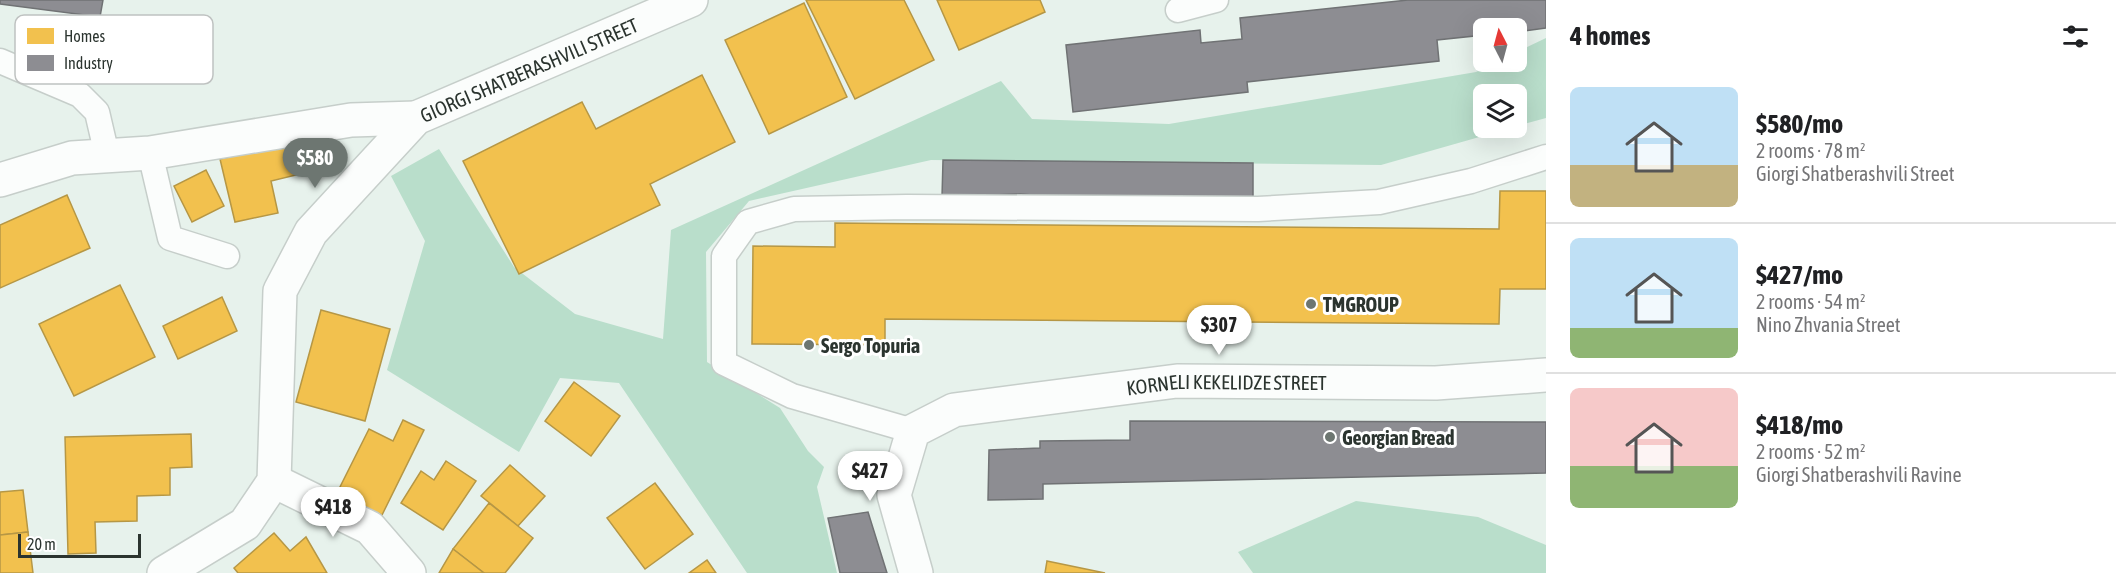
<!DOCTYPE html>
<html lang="en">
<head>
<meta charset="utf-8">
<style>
  :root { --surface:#fff; --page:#f6f6f6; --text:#202124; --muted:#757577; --line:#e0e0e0; --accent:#6d7671 }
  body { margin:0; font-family:"Asap Condensed",sans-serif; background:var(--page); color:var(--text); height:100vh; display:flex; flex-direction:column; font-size:22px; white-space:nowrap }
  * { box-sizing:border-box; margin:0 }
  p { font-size:20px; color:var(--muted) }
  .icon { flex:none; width:33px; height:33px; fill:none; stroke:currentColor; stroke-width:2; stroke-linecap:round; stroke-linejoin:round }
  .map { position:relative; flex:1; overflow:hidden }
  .side { display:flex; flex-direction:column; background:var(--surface); width:570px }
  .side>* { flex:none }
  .needle { width:39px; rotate:354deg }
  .controls { position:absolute; left:1473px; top:18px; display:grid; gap:12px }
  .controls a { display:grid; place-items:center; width:54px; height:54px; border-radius:9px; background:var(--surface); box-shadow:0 6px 24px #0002; font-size:30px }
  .scale { position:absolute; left:18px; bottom:15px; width:123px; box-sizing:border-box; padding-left:6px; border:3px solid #2b342f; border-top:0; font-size:16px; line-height:21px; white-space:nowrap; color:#2b342f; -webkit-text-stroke:4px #fff; paint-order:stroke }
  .price { position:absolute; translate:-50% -51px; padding:0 14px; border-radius:21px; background:#fff; color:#222; font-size:20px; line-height:39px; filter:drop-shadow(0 2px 3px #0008) }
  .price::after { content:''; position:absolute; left:50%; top:36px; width:18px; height:14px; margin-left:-9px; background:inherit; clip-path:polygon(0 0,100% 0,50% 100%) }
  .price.active { background:var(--accent); color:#fff }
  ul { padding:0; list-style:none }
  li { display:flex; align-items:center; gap:18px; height:150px; padding:0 24px }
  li+li { border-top:2px solid var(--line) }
  li span { display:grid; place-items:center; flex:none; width:168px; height:120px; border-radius:9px; color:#555 }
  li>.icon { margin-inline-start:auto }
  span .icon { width:72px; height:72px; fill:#fffc; stroke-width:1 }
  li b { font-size:26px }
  h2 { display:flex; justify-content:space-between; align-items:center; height:72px; padding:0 24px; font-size:26px }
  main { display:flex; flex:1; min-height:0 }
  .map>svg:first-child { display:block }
  .green { fill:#b9decb }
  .homes { fill:#f2c14e; stroke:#b69745; stroke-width:1.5 }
  .industry { fill:#8d8d92; stroke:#707274; stroke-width:1.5 }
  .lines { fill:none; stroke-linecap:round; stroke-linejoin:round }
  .service-casing { stroke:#c6ceca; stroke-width:27 }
  .minor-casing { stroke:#c6ceca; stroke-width:36 }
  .service { stroke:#fbfdfc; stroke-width:24 }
  .minor { stroke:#fbfdfc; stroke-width:33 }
  .poi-dot { fill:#6d7671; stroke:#fff; stroke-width:2 }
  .labels { text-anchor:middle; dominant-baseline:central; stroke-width:6; stroke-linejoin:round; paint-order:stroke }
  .street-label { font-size:20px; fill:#2b342f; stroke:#fff }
  .poi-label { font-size:20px; font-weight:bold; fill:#2b342f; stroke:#fff; text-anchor:start }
  .key { fill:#fff; stroke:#bfc2c1; stroke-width:1.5 }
  .key-label { font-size:16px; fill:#2b342f }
</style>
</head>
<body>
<main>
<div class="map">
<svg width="1546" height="573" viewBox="0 0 1546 573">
  <rect width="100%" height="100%" fill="#e7f2ec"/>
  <g class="green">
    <path d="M1546,38V118L1517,126L1516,94H1484V128H1511L1381,165L931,160L749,201L706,252L707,362L780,408L808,451L824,467L817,487L837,573H747L619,383L560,378L519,452L387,370L425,241L391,176L439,149L514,267L575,314L663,339L671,230L1001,81L1032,119L1169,124L1476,72L1498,62H1516L1517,52Z"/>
    <path d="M1356,501L1478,517L1546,545V573H1253L1238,552Z"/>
  </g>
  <g class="homes">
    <path d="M806,0H904L934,60L855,99Z"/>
    <path d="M937,0H1040L1045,12L959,50Z"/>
    <path d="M804,3L847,97L769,134L725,40Z"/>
    <path d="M702,75L735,142L650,184L660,205L519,274L463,161L582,102L596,129Z"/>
    <path d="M290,144L296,175L271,181L278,213L235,222L220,159Z"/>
    <path d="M206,170L224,206L192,222L174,186Z"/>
    <path d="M1500,191H1546V289H1500L1499,324L885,319V345L752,344L753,246L835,247V223L1499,229Z"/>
    <path d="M67,195L90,248L0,288V225Z"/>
    <path d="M120,285L155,357L74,396L39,324Z"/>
    <path d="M222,297L237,331L178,359L163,326Z"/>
    <path d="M321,310L390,329L365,421L296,402Z"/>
    <path d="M574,382L620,416L591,456L545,421Z"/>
    <path d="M403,420L424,430L382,515L337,493L369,429L393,441Z"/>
    <path d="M191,434L192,467L170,468V495L137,496V521L95,522L96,553L68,554L65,437Z"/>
    <path d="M446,461L476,481L443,530L401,503L421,471L434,480Z"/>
    <path d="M510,465L545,496L518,526L481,496Z"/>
    <path d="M655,483L693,534L645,569L607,518Z"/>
    <path d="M23,490L28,532L0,535V492Z"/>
    <path d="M489,503L533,538L505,573H484L453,549Z"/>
    <path d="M28,532L33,573H0V535Z"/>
    <path d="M274,533L290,551L306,537L327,573H238L234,568Z"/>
    <path d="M453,549L484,573H439Z"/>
    <path d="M707,560L716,573H689Z"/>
    <path d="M1047,561L1105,573H1045Z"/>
  </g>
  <g class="industry">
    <path d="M0,0H103L100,17L0,4Z"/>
    <path d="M1408,0H1546V28L1516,32V28H1484V35L1437,40L1439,61L1247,82L1248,92L1073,112L1066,45L1200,30L1201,43L1242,39L1240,18Z"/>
    <path d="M943,160L1253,163V199L1071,198L1020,194L942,197Z"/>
    <path d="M1130,421L1546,422V473L1043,484V499L988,500L989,450L1040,448V441L1130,440Z"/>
    <path d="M868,512L887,573H840L828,518Z"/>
  </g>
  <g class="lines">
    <defs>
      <g id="service">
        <path d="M1178,10L1216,0"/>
        <path d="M0,61L80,95L97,112L107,155"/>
        <path d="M150,153L170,238L227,256"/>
        <path d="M913,431L792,396L724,363V256L748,222L794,209L907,207L1258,209L1379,202L1471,181L1546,157"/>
      </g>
      <g id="minor">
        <path d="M0,180L72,158L150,153L351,120L416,118"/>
        <path d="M274,481L370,528L409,573"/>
        <path id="s1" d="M164,573L245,524L274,481L280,291L311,232L416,118L691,0"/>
        <path id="s2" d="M916,573L894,495L913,431L954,410L1177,381L1436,383L1546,375"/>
      </g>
    </defs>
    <use href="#service" class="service-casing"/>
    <use href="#minor" class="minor-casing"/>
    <use href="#service" class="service"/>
    <use href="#minor" class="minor"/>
  </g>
  <g class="poi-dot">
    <circle cx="1311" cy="304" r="6"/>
    <circle cx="809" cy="345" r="6"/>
    <circle cx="1330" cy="437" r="6"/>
  </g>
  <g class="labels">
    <g class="street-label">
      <text stroke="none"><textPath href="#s1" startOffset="681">GIORGI SHATBERASHVILI STREET</textPath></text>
      <text stroke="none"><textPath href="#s2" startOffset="468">KORNELI KEKELIDZE STREET</textPath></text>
    </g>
    <g class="poi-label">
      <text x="1323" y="304">TMGROUP</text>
      <text x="821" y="345">Sergo Topuria</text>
      <text x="1342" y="437">Georgian Bread</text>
    </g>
  </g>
  <rect x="15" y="15" width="198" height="69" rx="9" class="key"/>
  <rect x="27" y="28" width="27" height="16" fill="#f2c14e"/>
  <rect x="27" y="55" width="27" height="16" fill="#8d8d92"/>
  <g class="key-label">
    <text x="64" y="42">Homes</text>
    <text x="64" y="69">Industry</text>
  </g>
</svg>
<div class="controls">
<a><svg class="needle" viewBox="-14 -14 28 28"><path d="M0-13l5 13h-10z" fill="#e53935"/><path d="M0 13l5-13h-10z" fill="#757577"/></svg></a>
<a><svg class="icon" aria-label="layers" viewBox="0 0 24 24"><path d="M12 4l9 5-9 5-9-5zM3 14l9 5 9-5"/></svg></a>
</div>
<div class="scale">20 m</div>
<b class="price active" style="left:315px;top:189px">$580</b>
<b class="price" style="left:1219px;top:356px">$307</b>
<b class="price" style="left:870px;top:502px">$427</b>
<b class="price" style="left:333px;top:538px">$418</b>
</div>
<section class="side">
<h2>4 homes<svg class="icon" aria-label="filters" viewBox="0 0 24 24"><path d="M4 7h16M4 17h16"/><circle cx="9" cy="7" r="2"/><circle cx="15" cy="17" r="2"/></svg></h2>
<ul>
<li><span style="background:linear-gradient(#bfe0f5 65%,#c2b280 0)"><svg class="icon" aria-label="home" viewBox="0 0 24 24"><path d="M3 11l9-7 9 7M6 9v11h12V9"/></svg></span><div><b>$580/mo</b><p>2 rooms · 78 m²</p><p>Giorgi Shatberashvili Street</p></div></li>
<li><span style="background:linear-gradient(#bfe0f5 75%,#8fb573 0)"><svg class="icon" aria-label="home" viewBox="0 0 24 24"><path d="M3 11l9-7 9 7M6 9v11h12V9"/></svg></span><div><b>$427/mo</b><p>2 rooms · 54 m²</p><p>Nino Zhvania Street</p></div></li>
<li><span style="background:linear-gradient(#f6c9c9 65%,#8fb573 0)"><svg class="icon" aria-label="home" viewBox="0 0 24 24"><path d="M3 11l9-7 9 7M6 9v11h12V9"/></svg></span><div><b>$418/mo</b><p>2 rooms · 52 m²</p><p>Giorgi Shatberashvili Ravine</p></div></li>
</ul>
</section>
</main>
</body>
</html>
